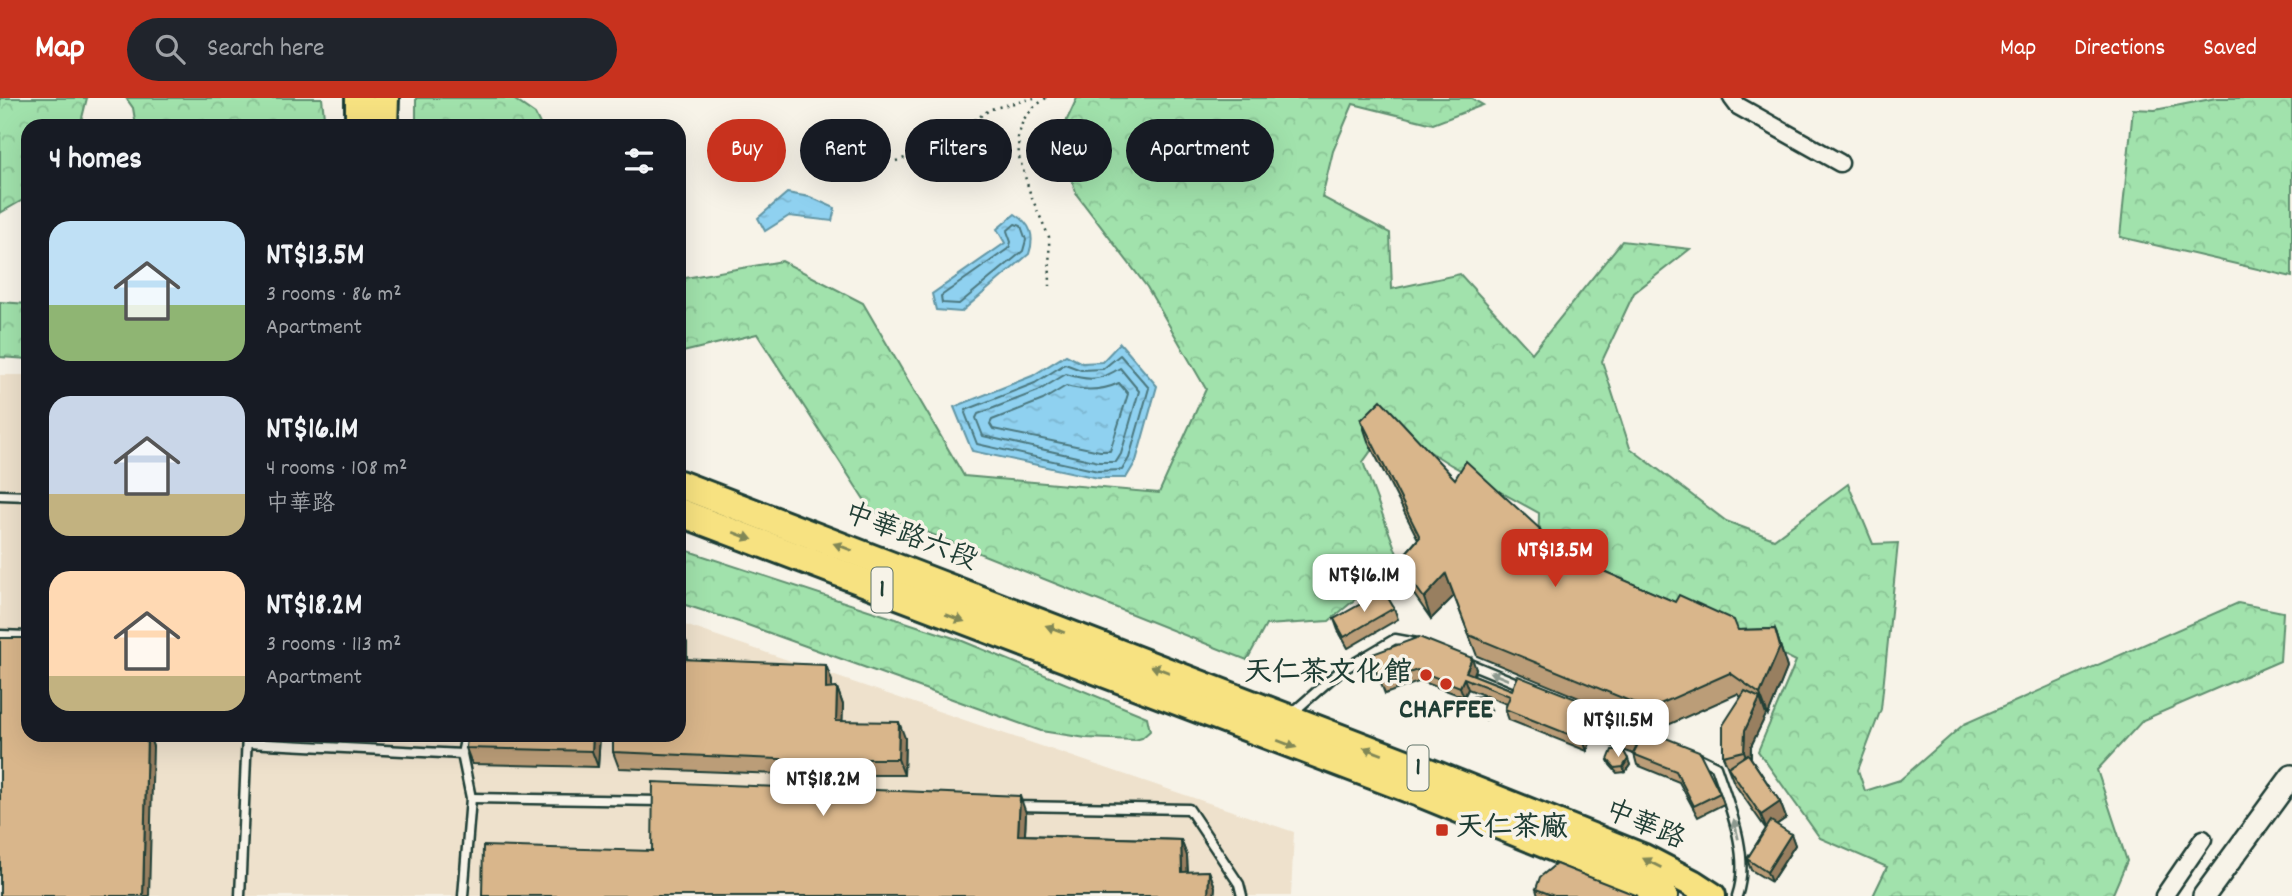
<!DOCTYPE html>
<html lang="en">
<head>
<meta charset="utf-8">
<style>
  :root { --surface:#171b24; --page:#20242c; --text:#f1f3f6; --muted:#9ea1a6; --accent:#c8321e }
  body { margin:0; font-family:Dekko,"LXGW WenKai TC",sans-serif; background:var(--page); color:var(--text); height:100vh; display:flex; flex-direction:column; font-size:26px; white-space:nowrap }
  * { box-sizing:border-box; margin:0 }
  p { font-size:23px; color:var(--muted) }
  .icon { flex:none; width:38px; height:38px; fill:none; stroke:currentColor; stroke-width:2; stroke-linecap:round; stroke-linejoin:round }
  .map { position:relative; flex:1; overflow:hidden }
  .drawer { position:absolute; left:21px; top:21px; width:665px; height:623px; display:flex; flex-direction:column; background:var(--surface); border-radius:21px; box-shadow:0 7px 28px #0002 }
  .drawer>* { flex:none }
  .banner { position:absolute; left:707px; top:21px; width:665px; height:63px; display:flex; gap:14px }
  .price { position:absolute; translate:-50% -60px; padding:0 16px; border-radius:14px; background:#fff; color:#222; font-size:23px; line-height:46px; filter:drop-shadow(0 2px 4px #0008) }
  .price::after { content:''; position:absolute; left:50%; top:42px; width:21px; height:16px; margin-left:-10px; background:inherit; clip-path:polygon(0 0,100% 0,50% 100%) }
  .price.current { background:var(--accent); color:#fff }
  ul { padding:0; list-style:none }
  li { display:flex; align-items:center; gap:21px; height:175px; padding:0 28px }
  li span { display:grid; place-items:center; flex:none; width:196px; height:140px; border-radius:21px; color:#555 }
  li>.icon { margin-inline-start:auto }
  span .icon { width:84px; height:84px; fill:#fffc; stroke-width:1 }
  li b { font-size:30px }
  h2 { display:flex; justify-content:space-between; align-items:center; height:84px; padding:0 28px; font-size:30px }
  .tag { padding:0 24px; border-radius:32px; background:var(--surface); box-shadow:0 7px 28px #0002; font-size:24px; line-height:63px }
  .tag.current { background:var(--accent); color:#fff }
  header { display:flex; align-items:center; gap:42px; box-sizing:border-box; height:98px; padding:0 35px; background:var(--accent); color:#fff }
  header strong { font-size:33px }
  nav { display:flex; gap:38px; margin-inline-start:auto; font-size:24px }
  .search { width:490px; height:63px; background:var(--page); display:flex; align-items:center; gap:18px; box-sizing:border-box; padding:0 24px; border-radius:38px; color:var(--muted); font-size:26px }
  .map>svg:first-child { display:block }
  .built { fill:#eee1cc }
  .forest { fill:url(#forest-crowns); stroke:#609070; stroke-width:2 }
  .water { fill:url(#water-ripples); stroke:#6296a5; stroke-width:2 }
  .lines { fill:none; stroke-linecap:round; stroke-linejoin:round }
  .shore { stroke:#4c787f; stroke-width:2 }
  .service-casing { stroke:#1f3d34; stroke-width:13 }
  .minor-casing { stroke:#1f3d34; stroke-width:21 }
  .tertiary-casing { stroke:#1f3d34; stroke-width:26 }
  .primary-casing { stroke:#1f3d34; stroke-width:32 }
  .path { stroke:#1f3d34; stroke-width:2.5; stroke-dasharray:2 5; stroke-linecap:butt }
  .service { stroke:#f7f3e8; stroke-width:8 }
  .minor { stroke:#f7f3e8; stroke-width:16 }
  .tertiary { stroke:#f7f3e8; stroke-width:21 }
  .primary { stroke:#f7e281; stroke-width:26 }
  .wall { fill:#bb9d78; stroke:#1f3d34; stroke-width:2 }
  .shaded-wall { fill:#987f61; stroke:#1f3d34; stroke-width:2 }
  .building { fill:#d9b68b; stroke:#1f3d34; stroke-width:2 }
  .oneway { fill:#808757 }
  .oneway2 { fill:#8b988e }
  .poi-dot { fill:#c8321e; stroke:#f7f3e8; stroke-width:2.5 }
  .labels { text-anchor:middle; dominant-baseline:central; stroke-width:7; stroke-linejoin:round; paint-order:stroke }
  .shield { fill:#f7f3e8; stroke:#60746a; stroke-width:2 }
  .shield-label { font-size:26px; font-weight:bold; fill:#1f3d34 }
  .street-label { font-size:28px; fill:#1f3d34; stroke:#f7f3e8 }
  .poi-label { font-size:28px; font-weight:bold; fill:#1f3d34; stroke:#f7f3e8; text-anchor:end }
</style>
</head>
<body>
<header>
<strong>Map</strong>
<div class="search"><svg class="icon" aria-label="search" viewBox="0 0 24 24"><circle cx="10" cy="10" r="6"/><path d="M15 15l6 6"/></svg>Search here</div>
<nav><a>Map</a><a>Directions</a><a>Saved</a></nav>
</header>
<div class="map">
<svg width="2292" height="798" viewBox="0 0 2292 798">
  <defs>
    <pattern id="forest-crowns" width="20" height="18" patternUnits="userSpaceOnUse" patternTransform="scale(1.75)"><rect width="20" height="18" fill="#a1e2ac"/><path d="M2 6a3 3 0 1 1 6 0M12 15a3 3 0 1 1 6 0" fill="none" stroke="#8ac395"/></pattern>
    <pattern id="water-ripples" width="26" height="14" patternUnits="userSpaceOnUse" patternTransform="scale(1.75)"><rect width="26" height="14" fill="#8fd1f0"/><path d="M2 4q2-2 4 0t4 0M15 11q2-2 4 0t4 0" fill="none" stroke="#7bb4ce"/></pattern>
  </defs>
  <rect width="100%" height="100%" fill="#f7f3e8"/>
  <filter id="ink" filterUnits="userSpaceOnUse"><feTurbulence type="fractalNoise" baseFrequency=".0143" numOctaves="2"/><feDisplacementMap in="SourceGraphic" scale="14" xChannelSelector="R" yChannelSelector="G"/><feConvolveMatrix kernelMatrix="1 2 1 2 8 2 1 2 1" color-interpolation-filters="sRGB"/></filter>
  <g filter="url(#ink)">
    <path class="built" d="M0,277H28V637H679V525L1294,734L1291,798H0Z"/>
    <g class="forest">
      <path d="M0,0H87L80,28H28V99L0,115Z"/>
      <path d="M126,0H322L325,28H136L133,10Z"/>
      <path d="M416,0H512L535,16L541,28H416Z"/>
      <path d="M1077,0H1471L1483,7L1433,26L1353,6L1333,53L1322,99L1390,135L1392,191L1460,176L1532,255L1622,143L1690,151L1634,195L1602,263L1630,350L1726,423L1774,441L1848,386L1873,446L1898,445L1881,611L1858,672L1865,693L1900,682L1964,626L2238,505L2283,514L2280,563L2143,622L2097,672L2127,763L2112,798H1873L1887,769L1820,740L1758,653L1796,563L1758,544L1538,459L1539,415L1451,367L1389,328L1363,364L1400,464L1329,523L1266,527L1247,562L871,412L757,236L679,255V181L782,163L863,205L964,378L1159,395L1206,291L1147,189L1077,97L1058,41Z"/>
      <path d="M2216,0H2292V179L2120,139L2133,11L2155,12Z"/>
      <path d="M0,204L28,206V261L0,259Z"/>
      <path d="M679,450L960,542L1147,619L1150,633L1142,640L1135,642L1086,640L1041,633L742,525L679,505Z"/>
    </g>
    <g class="water">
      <path d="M787,95L810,99L835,110L832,123L789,118L765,133L758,120Z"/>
      <path d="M1015,116C1031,126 1035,138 1029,156L961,214L936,212L932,196L1005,145L997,131Z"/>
      <path d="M1120,245L1157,288L1136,363L1126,380H1098L972,353L954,309L1032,278L1066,257L1082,265L1102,264Z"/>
    </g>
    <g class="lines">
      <g class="shore">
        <path d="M1015,126L1021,128L1026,142L1023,153L959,206L942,205L941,198L1009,150L1011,144L1007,133Z"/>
        <path d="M1120,257L1149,290L1129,360L1122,372L1098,373L977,346L965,315L966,312L1035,285L1065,266L1081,272L1103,271Z"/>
        <path d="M1120,270L1139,293L1121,356L1116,364H1099L983,338L976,320L978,316L1038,293L1066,276C1089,283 1100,283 1120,270Z"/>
        <path d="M1119,285L1128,296L1110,353H1100L993,331L990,326L992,322L1043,302L1066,288C1084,293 1102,293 1119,285Z"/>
      </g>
      <defs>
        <g id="service">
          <path d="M0,397L28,398"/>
          <path d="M0,537L28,538"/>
          <path d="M1468,565L1524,588"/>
          <path d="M1591,615L1651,639"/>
          <path d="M1291,616L1339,574L1395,541L1417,545"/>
          <path d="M247,645L462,656"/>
          <path d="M1695,658L1716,668C1729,707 1751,758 1737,798"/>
          <path d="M471,700L661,703"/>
          <path d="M1013,708L1189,711L1239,786L1242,798"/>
          <path d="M240,798L247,637"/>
          <path d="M463,798L471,700L462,656L466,637"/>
        </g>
        <g id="minor">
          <path d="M1732,0L1738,8L1840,65"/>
          <path d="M2164,798L2203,741"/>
        </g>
        <path id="tertiary" d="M2204,798L2292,678"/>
        <g id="primary">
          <path d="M359,28V0"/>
          <path d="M384,28L385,0"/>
          <path d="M679,386L1421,671L1642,759L1692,785L1712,798"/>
          <path d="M679,414L1417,694L1635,783L1664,798"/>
        </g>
      </defs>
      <use href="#service" class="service-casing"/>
      <use href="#minor" class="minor-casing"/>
      <use href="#tertiary" class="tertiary-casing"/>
      <use href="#primary" class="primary-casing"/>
      <g class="path">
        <path d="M1046,0L1034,9L1023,22L1018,40L1019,59L1031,98L1049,139L1050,188"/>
        <path d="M896,63L957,42L970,25L991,11L1034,0"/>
      </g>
      <use href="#service" class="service"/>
      <use href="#minor" class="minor"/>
      <use href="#tertiary" class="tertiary"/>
      <use href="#primary" class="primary"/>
    </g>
    <g class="wall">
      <path d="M1361,322L1455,381L1540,431L1546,448L1738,532L1775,531L1787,570L1768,617L1766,616L1751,648V660L1780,704L1786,720L1776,727L1791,736L1795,747L1771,784L1751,772L1747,761L1766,731L1734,685L1723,658L1741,599L1737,596L1657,632L1477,558L1454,498L1431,521L1406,485L1398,464L1418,441L1368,343Z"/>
      <path d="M1394,510L1398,521L1348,550L1338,532L1334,521Z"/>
      <path d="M28,540V637H149L153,649L0,798Z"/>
      <path d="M687,546V561L832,583V591L837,590L843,607L842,623L905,640L904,677H833V690L1026,715L1025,737L1181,742L1187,758L1188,774L1209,773L1215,789L1214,798H482L652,753L805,690V677L619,670L613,654Z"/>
      <path d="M1370,557L1476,571L1474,577L1512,592L1596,609L1600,620L1598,625L1720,695L1724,706L1698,719L1679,684L1637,667L1634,656L1623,652L1630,667L1625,674L1617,675L1610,667L1608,662L1622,652L1592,640L1587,653L1509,622L1505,611L1507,606L1468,591L1464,599L1421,583L1385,596Z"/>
      <path d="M1469,608L1491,613L1486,621H1478L1471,613Z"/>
      <path d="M600,637L598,669L472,666L466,650Z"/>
      <path d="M1536,791L1638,798H1538Z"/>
    </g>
    <g class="shaded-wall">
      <path d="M1540,431L1547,452L1536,444Z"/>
      <path d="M1446,476L1454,498L1431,521L1424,500Z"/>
      <path d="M681,530L687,546L686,577L680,561Z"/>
      <path d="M1775,531L1787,570L1768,617L1760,596Z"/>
      <path d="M1472,560L1476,571L1471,583L1466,574Z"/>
      <path d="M826,567L832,583V607L826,591Z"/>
      <path d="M1464,580L1468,591L1464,599L1460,589Z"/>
      <path d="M837,590L843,607L842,640L836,623Z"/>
      <path d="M22,595L28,610V641L22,625Z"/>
      <path d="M1760,600L1766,617L1751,648L1750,669L1744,653L1745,632Z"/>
      <path d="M1489,608L1491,613L1486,621L1484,615Z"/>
      <path d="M1596,609L1600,620L1595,632L1591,622Z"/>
      <path d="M899,624L905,640L904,677L898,661Z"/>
      <path d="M1588,629L1592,640L1587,653L1583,642Z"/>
      <path d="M147,637H149L153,649L149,798H143Z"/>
      <path d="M593,637H600L598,669L592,653Z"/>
      <path d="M827,661L833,677V706L827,690Z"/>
      <path d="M1628,661L1630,667L1625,674L1623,669Z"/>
      <path d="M1020,698L1026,715L1024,753L1018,737Z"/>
      <path d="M1780,704L1786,720L1767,733L1761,717Z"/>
      <path d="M1791,736L1795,747L1771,784L1767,774Z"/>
      <path d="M1181,742L1187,758L1188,790L1182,774Z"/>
      <path d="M1209,773L1215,789L1214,798H1208Z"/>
    </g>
    <g class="building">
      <path d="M1381,302L1455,381L1466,363L1540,431L1536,444L1675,504L1679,497L1734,522L1738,532L1775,531L1780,549L1760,596L1730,575L1649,611L1469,537L1446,476L1424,500L1398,464L1420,439L1361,322Z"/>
      <path d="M1384,493L1394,510L1344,539L1334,521Z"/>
      <path d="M679,530H681L680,561L826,567V591L837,590L836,623L899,624L898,661H827V690L1020,698L1018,737L1181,742L1182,774L1209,773L1208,798H482L483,748L652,753L653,684L805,690L804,662L613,654V637H679Z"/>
      <path d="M1419,539L1472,560L1466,574L1512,592L1518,578L1596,609L1591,622L1639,642L1643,631L1699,653L1720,695L1694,708L1676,673L1633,656L1637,648L1588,629L1583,642L1505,611L1510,598L1464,580L1460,589L1417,572L1381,585L1370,557Z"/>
      <path d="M0,540H28V595H22V625L28,626V637H147L143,798H0Z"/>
      <path d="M1745,593L1760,600L1745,632L1744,653L1723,658V627Z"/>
      <path d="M1483,598L1489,608L1484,615L1476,616L1469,608L1473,599Z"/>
      <path d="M467,637H593L592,653L466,650Z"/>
      <path d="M1612,652H1623L1628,661L1623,669L1615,670L1608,662Z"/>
      <path d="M1748,656L1780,704L1761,717L1728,669Z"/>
      <path d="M1771,723L1791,736L1767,774L1747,761Z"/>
      <path d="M1556,766L1638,798H1554L1536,791L1540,779Z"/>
    </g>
    <defs><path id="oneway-solid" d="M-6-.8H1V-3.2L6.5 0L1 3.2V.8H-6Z" transform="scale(1.75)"/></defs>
    <g class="oneway">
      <use href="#oneway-solid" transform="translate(743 438) rotate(21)"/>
      <use href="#oneway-solid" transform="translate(843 449) rotate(-159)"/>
      <use href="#oneway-solid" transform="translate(955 520) rotate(21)"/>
      <use href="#oneway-solid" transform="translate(1055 531) rotate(-159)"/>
      <use href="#oneway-solid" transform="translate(1160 571) rotate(-159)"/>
      <use href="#oneway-solid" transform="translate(1287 646) rotate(21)"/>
      <use href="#oneway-solid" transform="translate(1373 653) rotate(-159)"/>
      <use href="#oneway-solid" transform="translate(1652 765) rotate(-153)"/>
    </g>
    <g class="oneway2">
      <use href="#oneway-solid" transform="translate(1499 578) rotate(-158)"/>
      <use href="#oneway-solid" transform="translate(1736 731) rotate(-103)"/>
    </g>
  </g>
  <g class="poi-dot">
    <circle cx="1426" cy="577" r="7"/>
    <circle cx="1446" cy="586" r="7"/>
    <rect x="1435" y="725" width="14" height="14" rx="3.5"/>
  </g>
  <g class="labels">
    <g class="shield">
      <rect x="871.5" y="469.5" width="21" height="45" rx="5"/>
      <rect x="1407.5" y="647.5" width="21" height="45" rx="5"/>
    </g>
    <g class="shield-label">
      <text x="882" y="492">1</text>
      <text x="1418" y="670">1</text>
    </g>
    <g class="street-label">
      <text transform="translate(910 441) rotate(21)">中華路六段</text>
      <text transform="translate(1644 729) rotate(23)">中華路</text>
    </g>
    <g class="poi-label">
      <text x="1412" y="577">天仁茶文化館</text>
      <text x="1446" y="614" text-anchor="middle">CHAFFEE</text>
      <text x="1456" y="732" text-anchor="start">天仁茶廠</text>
    </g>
  </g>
</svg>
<b class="price current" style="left:1555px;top:491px">NT$13.5M</b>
<b class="price" style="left:1364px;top:516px">NT$16.1M</b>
<b class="price" style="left:1618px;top:661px">NT$11.5M</b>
<b class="price" style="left:823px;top:720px">NT$18.2M</b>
<div class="banner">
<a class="tag current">Buy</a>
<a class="tag">Rent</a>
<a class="tag">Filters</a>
<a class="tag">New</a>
<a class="tag">Apartment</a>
</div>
<section class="drawer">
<h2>4 homes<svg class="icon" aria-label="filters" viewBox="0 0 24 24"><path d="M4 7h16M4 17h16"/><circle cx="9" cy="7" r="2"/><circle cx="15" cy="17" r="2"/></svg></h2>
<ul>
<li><span style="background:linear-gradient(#bfe0f5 60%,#8fb573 0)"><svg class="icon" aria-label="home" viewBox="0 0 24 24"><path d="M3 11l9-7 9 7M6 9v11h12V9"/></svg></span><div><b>NT$13.5M</b><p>3 rooms · 86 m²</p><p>Apartment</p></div></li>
<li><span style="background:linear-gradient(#c9d6e8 70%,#c2b280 0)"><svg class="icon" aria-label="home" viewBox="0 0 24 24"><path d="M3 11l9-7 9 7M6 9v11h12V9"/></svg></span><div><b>NT$16.1M</b><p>4 rooms · 108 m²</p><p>中華路</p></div></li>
<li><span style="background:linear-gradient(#ffd9b3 75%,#c2b280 0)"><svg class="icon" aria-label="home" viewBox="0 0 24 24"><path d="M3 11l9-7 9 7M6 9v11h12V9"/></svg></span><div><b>NT$18.2M</b><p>3 rooms · 113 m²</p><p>Apartment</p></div></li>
</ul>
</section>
</div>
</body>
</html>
